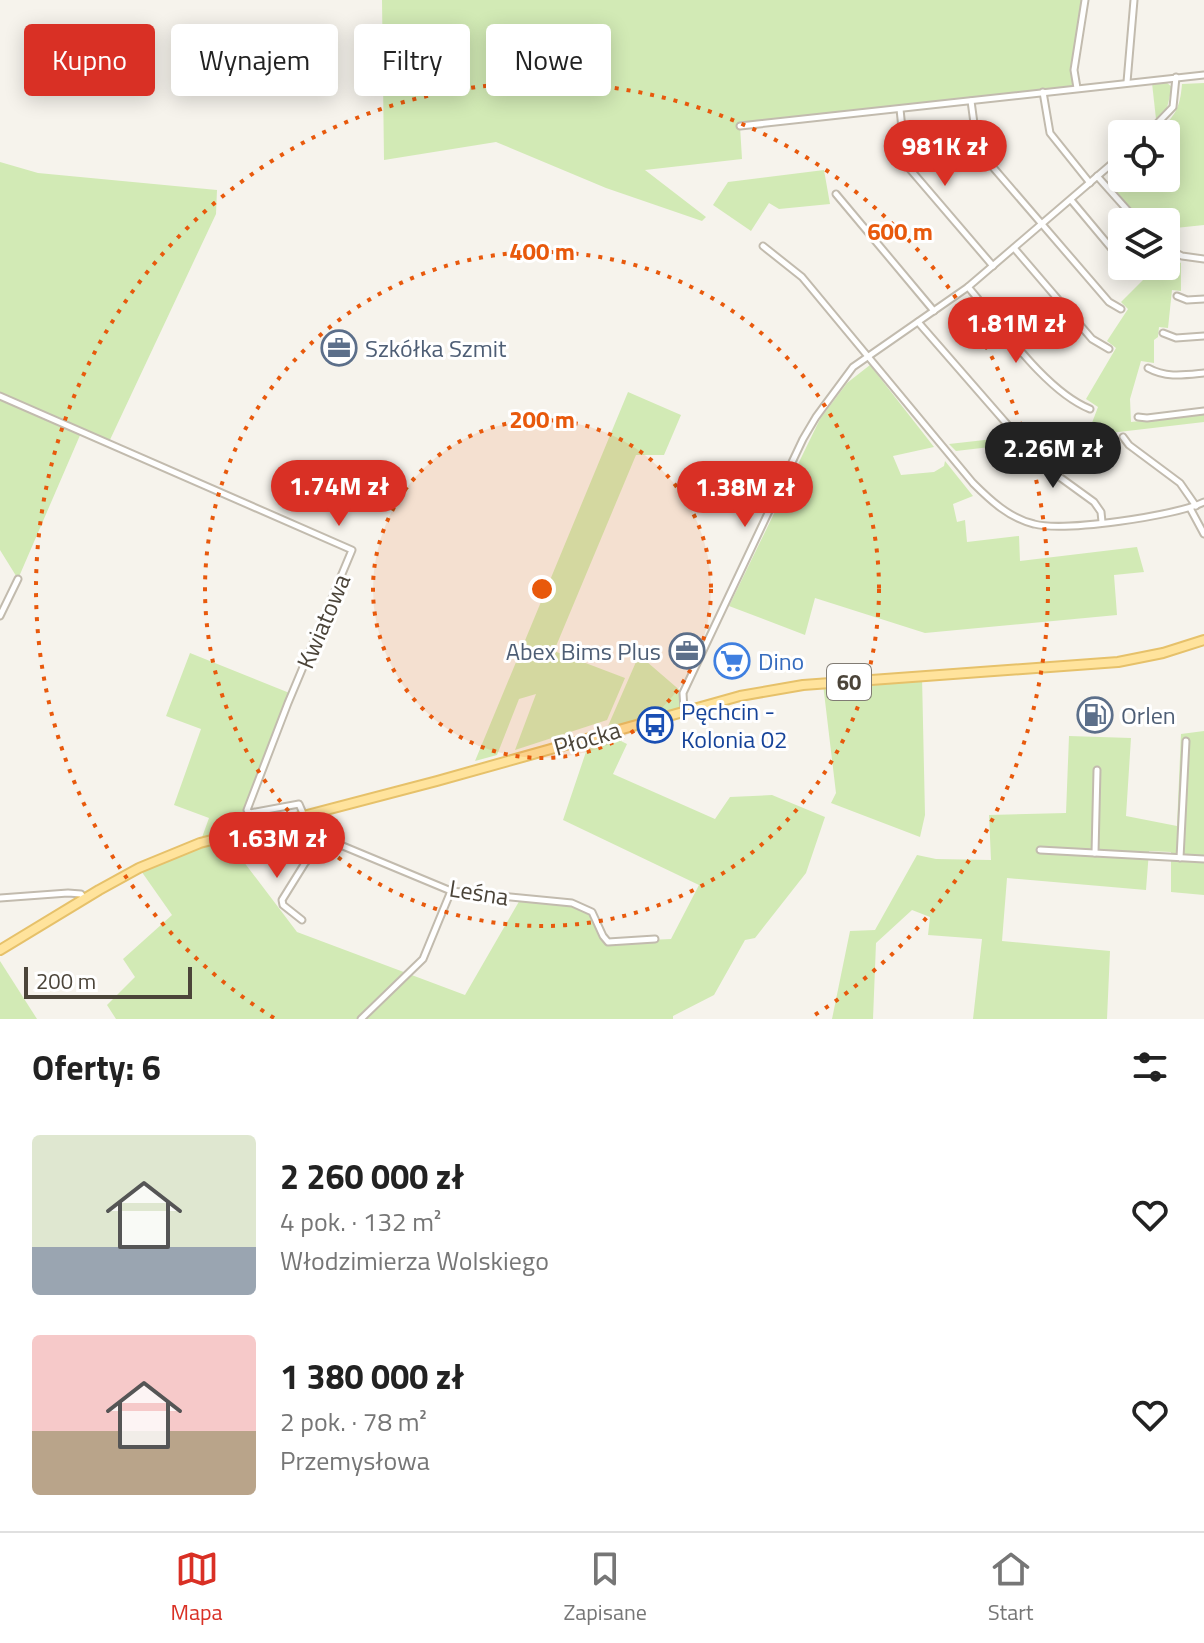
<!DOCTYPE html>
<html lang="pl">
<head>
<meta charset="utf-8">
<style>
  :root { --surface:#fff; --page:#f6f6f6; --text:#222; --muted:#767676; --line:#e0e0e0; --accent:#d93025 }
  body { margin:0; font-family:"Titillium Web",sans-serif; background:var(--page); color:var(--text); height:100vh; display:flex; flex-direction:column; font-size:30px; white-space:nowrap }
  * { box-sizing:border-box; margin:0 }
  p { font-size:26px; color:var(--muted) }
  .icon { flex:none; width:44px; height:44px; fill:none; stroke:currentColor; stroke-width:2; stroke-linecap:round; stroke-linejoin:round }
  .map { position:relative; height:1019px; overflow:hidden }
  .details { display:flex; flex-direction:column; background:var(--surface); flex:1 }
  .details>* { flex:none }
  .top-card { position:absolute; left:24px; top:24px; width:800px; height:72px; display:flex; gap:16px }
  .tools { position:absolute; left:1108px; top:120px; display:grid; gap:16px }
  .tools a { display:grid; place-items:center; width:72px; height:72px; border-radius:8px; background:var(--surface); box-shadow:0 4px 20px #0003; font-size:40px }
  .scale { position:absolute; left:24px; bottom:20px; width:168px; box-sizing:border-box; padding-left:8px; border:4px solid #4b4439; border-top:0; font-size:22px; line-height:28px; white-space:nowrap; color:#4b4439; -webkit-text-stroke:6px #fff; paint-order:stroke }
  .price { position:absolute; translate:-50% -68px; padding:0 18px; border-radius:28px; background:var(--accent); color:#fff; font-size:26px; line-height:52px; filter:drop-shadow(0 2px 4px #0008) }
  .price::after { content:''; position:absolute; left:50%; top:48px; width:24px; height:18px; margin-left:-12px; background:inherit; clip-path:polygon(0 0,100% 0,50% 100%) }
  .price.active { background:#222; color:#fff }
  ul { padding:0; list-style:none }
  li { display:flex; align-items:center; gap:24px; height:200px; padding:0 32px }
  li span { display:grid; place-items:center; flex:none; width:224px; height:160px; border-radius:8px; color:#555 }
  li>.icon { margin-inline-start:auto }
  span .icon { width:96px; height:96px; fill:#fffc; stroke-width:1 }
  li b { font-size:34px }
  h2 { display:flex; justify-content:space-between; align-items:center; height:96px; padding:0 32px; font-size:34px }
  .tag { padding:0 28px; border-radius:8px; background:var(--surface); box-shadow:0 4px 20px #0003; font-size:28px; line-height:72px }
  .tag.active { background:var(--accent); color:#fff }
  .menu { display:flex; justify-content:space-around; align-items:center; height:112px; border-top:2px solid var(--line); background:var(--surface); font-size:22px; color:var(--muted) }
  .menu a { display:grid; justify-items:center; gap:4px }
  .menu .active { color:var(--accent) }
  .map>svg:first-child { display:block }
  .green { fill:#d2eab5 }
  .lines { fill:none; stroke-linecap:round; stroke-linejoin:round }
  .street-casing { stroke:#c2bbae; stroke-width:9 }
  .primary-casing { stroke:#e6c16a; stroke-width:12 }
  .street { stroke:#fff; stroke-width:5 }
  .primary { stroke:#ffe39c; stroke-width:8 }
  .ring { fill:none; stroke:#e8590c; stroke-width:4; stroke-dasharray:4 8 }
  .labels { text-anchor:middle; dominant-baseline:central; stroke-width:6; stroke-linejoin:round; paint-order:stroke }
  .shield { fill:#fff; stroke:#817c74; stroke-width:2 }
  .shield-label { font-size:22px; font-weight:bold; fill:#4b4439 }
  .service-label { font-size:24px; fill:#4e5e75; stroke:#fff; text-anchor:start }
  .street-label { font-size:24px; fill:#4b4439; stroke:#fff }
  .shop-label { font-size:24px; fill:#366cbe; stroke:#fff; text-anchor:start }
  .transit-label { font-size:24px; fill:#164399; stroke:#fff; text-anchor:start }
  .centre { fill:#e8590c; stroke:#fff; stroke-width:4 }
  .ring-label { font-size:24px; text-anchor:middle; font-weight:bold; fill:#e8590c; stroke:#fff; stroke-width:6; stroke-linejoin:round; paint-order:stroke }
</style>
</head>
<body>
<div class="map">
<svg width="1204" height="1019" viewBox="0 0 1204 1019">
  <rect width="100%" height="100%" fill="#f6f3ec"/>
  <g class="green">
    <path d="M382,0H1085L1074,70L1077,88L740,126L742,159L645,170L706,217L702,221L606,188L496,142L384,160Z"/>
    <path d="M1166,82L1172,87L1167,108L1156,119L1152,83Z"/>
    <path d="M1204,83V225L1166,229V222H1143L1116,191L1132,178H1166V134H1156C1175,116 1180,109 1182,84Z"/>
    <path d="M0,162L38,173L217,190L216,214L108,444L81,433L18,579L0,550Z"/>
    <path d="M824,170L830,204L779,209L769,203L751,231L713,205L728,182Z"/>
    <path d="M1168,256L1181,263V291L1172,290L1168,328L1159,327L1158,337L1154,340V363L1141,361L1130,399L1131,422L1204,414V422L956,451L949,444L1090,428L1098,407L1086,399L1116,348L1107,341L1128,309L1121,302L1157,266H1166Z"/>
    <path d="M870,365L934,447L893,456L901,475L934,472L944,466L945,461L973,496L953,504L957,522L965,520L967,542L1019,536L1020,561L1137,547L1144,572L1114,575L1117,615L925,633L815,598L805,635L729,606L820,419L847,383Z"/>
    <path d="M628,392L681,415L664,455H636L554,651L625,678L607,720L515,750L536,694L519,699L497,755L475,761Z"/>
    <path d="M190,653L292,694L247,806L250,813L245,831L225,837L297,932L465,995L521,898L572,903L592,912L608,942L671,939L699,885L563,820L591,737L605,733L639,655L683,693L684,710L607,734L627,744L613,774L715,819L730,797L772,795L825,817L806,873L755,938L745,940L714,995L673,1016V1019H116L107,1005L135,977L123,959L172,915L139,868L200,843L209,818L174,805L201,729L166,716Z"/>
    <path d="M922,676L925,815L920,837L831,803L836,793L823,684Z"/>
    <path d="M1204,731V895L1171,892V852L1149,851L1146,890L1007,878L1002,941L1110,951L1107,1019H973L982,939L928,935L930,917L912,910L876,943L873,1019H832L850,931L875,930L917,855L936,859L991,860L989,815L1066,813L1069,736L1131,738L1126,816L1177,826L1181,734Z"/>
    <path d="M0,961L37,1019H0Z"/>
  </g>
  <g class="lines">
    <defs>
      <g id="street">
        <path d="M1127,82L1134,0"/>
        <path d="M1077,88L1074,70L1085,0"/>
        <path d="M1043,92L1050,133L1090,183"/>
        <path d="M971,101L976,138L985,158L1109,302L1121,309"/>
        <path d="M900,109L905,158L909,168L993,266"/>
        <path d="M740,126L1204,75"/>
        <path d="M1147,134L1173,107L1176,77"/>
        <path d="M1097,176L1138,222"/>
        <path d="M836,194L934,311"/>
        <path d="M1071,200L1122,261"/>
        <path d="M763,246L802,277L973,483C990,500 1009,518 1034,524C1064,532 1176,516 1204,502"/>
        <path d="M1014,248L1092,339L1109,349"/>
        <path d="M1166,248L1182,256L1204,259"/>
        <path d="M1126,266L1138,274"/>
        <path d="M968,287C1000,324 1045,391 1090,409"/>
        <path d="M1177,296L1187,300L1204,299"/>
        <path d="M918,322L1013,431"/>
        <path d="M1163,333L1176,338L1204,336"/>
        <path d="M1148,368C1166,378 1184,375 1204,373"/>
        <path d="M0,396L352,550L288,703L247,810L250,813L299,804L308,825L326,839L451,891L572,903L592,912L603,936L608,942L655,939"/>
        <path d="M1138,417L1147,418L1204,411"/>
        <path d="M1123,437L1129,445L1180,483L1196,506"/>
        <path d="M1026,448L1032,457L1094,502L1101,512L1102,522"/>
        <path d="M1190,508L1204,534"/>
        <path d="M0,616L18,579"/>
        <path d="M684,710L683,693L803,439L816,417L853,367L968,287L1122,155"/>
        <path d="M1040,850L1204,859"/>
        <path d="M1095,853L1097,770"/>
        <path d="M1180,858L1186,741"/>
        <path d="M0,898L68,893L81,894L85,899"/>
        <path d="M302,920L283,905L282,900L305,863L326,839"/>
        <path d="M361,1019L423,959L451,891"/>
      </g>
      <path id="primary" d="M0,950L99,890L139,868L200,843L437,781L740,696L803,685L1118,662L1163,653L1204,640"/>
    </defs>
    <use href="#street" class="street-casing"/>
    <use href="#primary" class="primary-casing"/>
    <use href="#street" class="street"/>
    <use href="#primary" class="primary"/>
  </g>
  <circle cx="542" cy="589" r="169" fill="#e8590c" fill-opacity=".12"/>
  <g class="ring">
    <circle cx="542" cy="589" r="169"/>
    <circle cx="542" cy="589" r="337"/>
    <path d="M274 1018A506 506 0 1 1 810 1018"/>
  </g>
  <defs>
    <symbol id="office-ring" viewBox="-11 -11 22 22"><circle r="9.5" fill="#fff" stroke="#5c6f8a" stroke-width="1.5"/><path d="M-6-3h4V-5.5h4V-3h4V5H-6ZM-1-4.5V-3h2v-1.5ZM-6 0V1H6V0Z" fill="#5c6f8a"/></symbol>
    <symbol id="supermarket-ring" viewBox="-11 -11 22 22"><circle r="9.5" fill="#fff" stroke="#3f7fe0" stroke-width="1.5"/><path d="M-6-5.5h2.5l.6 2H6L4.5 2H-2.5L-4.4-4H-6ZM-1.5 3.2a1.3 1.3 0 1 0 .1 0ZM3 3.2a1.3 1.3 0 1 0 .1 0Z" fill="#3f7fe0"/></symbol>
    <symbol id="fuel-ring" viewBox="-11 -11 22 22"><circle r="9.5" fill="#fff" stroke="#5c6f8a" stroke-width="1.5"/><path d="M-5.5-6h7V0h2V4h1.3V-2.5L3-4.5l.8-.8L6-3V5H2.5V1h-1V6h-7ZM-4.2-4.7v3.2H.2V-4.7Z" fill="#5c6f8a"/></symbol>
    <symbol id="bus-ring" viewBox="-11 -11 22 22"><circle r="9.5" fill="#fff" stroke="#1a4fb4" stroke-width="1.5"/><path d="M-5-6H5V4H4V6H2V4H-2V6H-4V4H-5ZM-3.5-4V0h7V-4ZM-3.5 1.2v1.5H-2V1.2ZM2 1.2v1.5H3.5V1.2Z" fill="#1a4fb4"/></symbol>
  </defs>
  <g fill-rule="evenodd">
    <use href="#office-ring" x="319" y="328" width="40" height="40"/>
    <use href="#office-ring" x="667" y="631" width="40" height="40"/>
    <use href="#supermarket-ring" x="712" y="641" width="40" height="40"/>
    <use href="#fuel-ring" x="1075" y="695" width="40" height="40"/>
    <use href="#bus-ring" x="635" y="705" width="40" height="40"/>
  </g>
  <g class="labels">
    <rect class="shield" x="827" y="664" width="44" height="36" rx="6"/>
    <g class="shield-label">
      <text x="849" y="682">60</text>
    </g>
    <g class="service-label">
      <text x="365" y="348">Szkółka Szmit</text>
      <text x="661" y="651" text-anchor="end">Abex Bims Plus</text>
      <text x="1121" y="715">Orlen</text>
    </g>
    <g class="street-label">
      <text transform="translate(323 621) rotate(-67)">Kwiatowa</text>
      <text transform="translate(587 738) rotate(-16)">Płocka</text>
      <text transform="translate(479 892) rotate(9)">Leśna</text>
    </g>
    <g class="shop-label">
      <text x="758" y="661">Dino</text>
    </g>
    <g class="transit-label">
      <text x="681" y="711">Pęchcin -<tspan x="681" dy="28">Kolonia 02</tspan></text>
    </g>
  </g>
  <circle cx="542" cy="589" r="12" class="centre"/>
  <g class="ring-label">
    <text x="900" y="240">600 m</text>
    <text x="542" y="260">400 m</text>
    <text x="542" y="428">200 m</text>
  </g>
</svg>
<div class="tools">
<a><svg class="icon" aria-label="locate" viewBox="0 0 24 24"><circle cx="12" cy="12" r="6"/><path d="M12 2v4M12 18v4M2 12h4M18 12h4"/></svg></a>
<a><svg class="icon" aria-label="layers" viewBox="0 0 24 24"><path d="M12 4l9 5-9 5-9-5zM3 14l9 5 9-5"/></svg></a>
</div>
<div class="scale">200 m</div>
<b class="price" style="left:945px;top:188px">981K zł</b>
<b class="price" style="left:1016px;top:365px">1.81M zł</b>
<b class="price active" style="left:1053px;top:490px">2.26M zł</b>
<b class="price" style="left:339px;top:528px">1.74M zł</b>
<b class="price" style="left:745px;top:529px">1.38M zł</b>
<b class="price" style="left:277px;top:880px">1.63M zł</b>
<div class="top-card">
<a class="tag active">Kupno</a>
<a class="tag">Wynajem</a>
<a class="tag">Filtry</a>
<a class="tag">Nowe</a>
</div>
</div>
<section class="details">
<h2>Oferty: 6<svg class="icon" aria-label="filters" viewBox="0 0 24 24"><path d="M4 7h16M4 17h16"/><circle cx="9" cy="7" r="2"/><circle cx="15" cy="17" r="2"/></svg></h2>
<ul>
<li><span style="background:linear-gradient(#dfe7d0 70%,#9aa5b1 0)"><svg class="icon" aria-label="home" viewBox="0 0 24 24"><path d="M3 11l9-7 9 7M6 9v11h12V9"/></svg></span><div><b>2 260 000 zł</b><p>4 pok. · 132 m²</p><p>Włodzimierza Wolskiego</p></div><svg class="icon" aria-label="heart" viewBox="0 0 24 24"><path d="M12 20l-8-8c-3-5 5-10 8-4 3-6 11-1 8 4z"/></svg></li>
<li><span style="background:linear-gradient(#f6c9c9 60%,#b9a48a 0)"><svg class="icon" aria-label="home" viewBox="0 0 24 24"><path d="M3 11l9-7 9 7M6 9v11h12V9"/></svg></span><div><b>1 380 000 zł</b><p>2 pok. · 78 m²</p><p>Przemysłowa</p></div><svg class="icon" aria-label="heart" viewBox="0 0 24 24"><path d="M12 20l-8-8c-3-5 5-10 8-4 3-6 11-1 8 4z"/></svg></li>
</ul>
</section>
<nav class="menu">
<a class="active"><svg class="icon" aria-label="map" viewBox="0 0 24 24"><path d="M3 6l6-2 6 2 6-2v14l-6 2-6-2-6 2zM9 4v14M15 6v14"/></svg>Mapa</a>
<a><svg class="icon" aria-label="saved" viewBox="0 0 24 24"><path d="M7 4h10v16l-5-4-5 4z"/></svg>Zapisane</a>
<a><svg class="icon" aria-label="home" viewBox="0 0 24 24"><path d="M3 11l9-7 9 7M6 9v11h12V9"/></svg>Start</a>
</nav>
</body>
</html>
